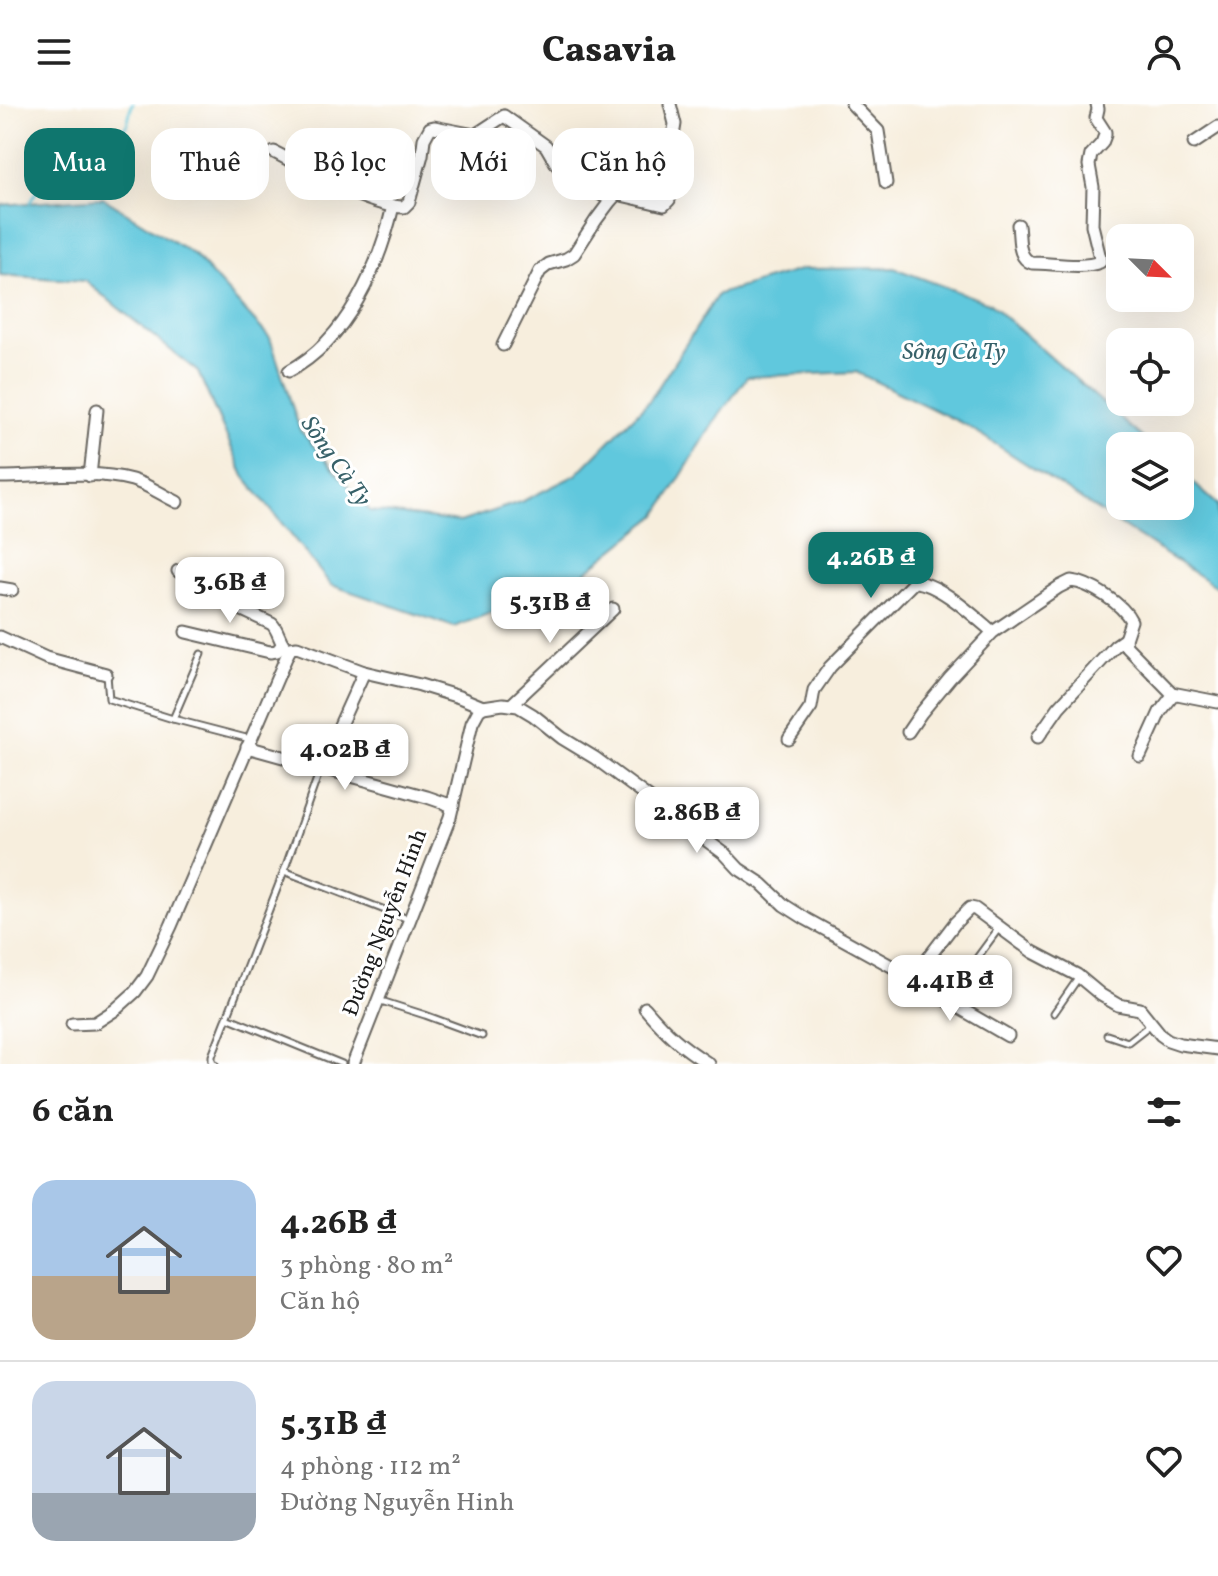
<!DOCTYPE html>
<html lang="vi">
<head>
<meta charset="utf-8">
<style>
  :root { --surface:#fff; --page:#f6f6f6; --text:#222; --muted:#767676; --line:#e0e0e0; --accent:#0f766e }
  body { margin:0; font-family:Vollkorn,serif; background:var(--page); color:var(--text); height:100vh; display:flex; flex-direction:column; font-size:30px; white-space:nowrap }
  * { box-sizing:border-box; margin:0 }
  p { font-size:26px; color:var(--muted) }
  .icon { flex:none; width:44px; height:44px; fill:none; stroke:currentColor; stroke-width:2; stroke-linecap:round; stroke-linejoin:round }
  .map { position:relative; height:960px; overflow:hidden }
  .details { display:flex; flex-direction:column; background:var(--surface); flex:1 }
  .details>* { flex:none }
  .top-card { position:absolute; left:24px; top:24px; width:800px; height:72px; display:flex; gap:16px }
  .needle { width:52px; rotate:114deg }
  .fabs { position:absolute; left:1106px; top:120px; display:grid; gap:16px }
  .fabs a { display:grid; place-items:center; width:88px; height:88px; border-radius:16px; background:var(--surface); box-shadow:0 8px 32px #0002; font-size:40px }
  .price { position:absolute; translate:-50% -68px; padding:0 18px; border-radius:16px; background:#fff; color:#222; font-size:26px; line-height:52px; filter:drop-shadow(0 2px 4px #0008) }
  .price::after { content:''; position:absolute; left:50%; top:48px; width:24px; height:18px; margin-left:-12px; background:inherit; clip-path:polygon(0 0,100% 0,50% 100%) }
  .price.current { background:var(--accent); color:#fff }
  ul { padding:0; list-style:none }
  li { display:flex; align-items:center; gap:24px; height:200px; padding:0 32px }
  li+li { border-top:2px solid var(--line) }
  li span { display:grid; place-items:center; flex:none; width:224px; height:160px; border-radius:24px; color:#555 }
  li>.icon { margin-inline-start:auto }
  span .icon { width:96px; height:96px; fill:#fffc; stroke-width:1 }
  li b { font-size:34px }
  h2 { display:flex; justify-content:space-between; align-items:center; height:96px; padding:0 32px; font-size:34px }
  .tag { padding:0 28px; border-radius:24px; background:var(--surface); box-shadow:0 8px 32px #0002; font-size:28px; line-height:72px }
  .tag.current { background:var(--accent); color:#fff }
  header { display:flex; justify-content:space-between; align-items:center; height:104px; padding:0 32px; background:var(--surface); font-size:36px; font-weight:800 }
  .map>svg:first-child { display:block }
  .water { fill:#60c8dd; stroke:#3e727c; stroke-width:2 }
  .lines { fill:none; stroke-linecap:round; stroke-linejoin:round }
  .stream { stroke:#60c8dd; stroke-width:3 }
  .lane-casing { stroke:#696660; stroke-width:9 }
  .street-casing { stroke:#696660; stroke-width:15 }
  .lane { stroke:#fff; stroke-width:5 }
  .street { stroke:#fff; stroke-width:11 }
  .labels { text-anchor:middle; dominant-baseline:central; stroke-width:6; stroke-linejoin:round; paint-order:stroke }
  .street-label { font-size:22px; fill:#1c1c1c; stroke:#fff }
  .water-label { font-size:24px; font-style:italic; fill:#376169; stroke:#fff }
</style>
</head>
<body>
<header><svg class="icon" aria-label="menu" viewBox="0 0 24 24"><path d="M4 6h16M4 12h16M4 18h16"/></svg>Casavia<svg class="icon" aria-label="person" viewBox="0 0 24 24"><circle cx="12" cy="8" r="4"/><path d="M4 21q1-7 8-7t8 7"/></svg></header>
<div class="map">
<svg width="1218" height="960" viewBox="0 0 1218 960">
  <rect width="100%" height="100%" fill="#fff"/>
  <filter id="ink" filterUnits="userSpaceOnUse"><feTurbulence type="fractalNoise" baseFrequency=".0125" numOctaves="2"/><feDisplacementMap in="SourceGraphic" scale="16" xChannelSelector="R" yChannelSelector="G"/><feConvolveMatrix kernelMatrix="1 2 1 2 8 2 1 2 1" color-interpolation-filters="sRGB"/></filter>
  <filter id="wash" filterUnits="userSpaceOnUse"><feTurbulence type="fractalNoise" baseFrequency=".006" numOctaves="4" result="noise"/><feDisplacementMap in="SourceGraphic" scale="32" xChannelSelector="R" yChannelSelector="G"/><feGaussianBlur stdDeviation="1.8" result="paint"/><feColorMatrix in="noise" values="0 0 0 0 0 0 0 0 0 0 0 0 0 0 0 0 0 1.4 0 .05"/><feComposite in="paint" operator="in"/></filter>
  <g filter="url(#wash)">
    <rect width="100%" height="100%" fill="#f7eedd"/>
    <path class="water" d="M103,94L193,150L270,234L300,326L370,407L460,418L523,397L576,371L650,296L718,190L803,165L894,164L989,199L1152,342H1120V402H1180V367L1218,401V484L966,321L856,268L747,273L713,320L657,411L574,477L454,523L331,481L244,372L198,268L85,177L0,171V101Z"/>
    <g class="lines">
      <path class="stream" d="M30,98L36,88L57,66L99,46L127,21L132,0"/>
    </g>
  </g>
  <g filter="url(#ink)">
    <g class="lines">
      <defs>
        <g id="lane">
          <path d="M107,571L109,595L173,615L250,635"/>
          <path d="M173,615L201,550"/>
          <path d="M284,767L408,815"/>
          <path d="M378,896L425,911L482,932"/>
          <path d="M946,896L999,824"/>
          <path d="M1054,909L1079,873"/>
          <path d="M227,913L342,960"/>
          <path d="M1107,931L1128,938L1151,920"/>
          <path d="M215,960L212,957V952L284,767L321,663"/>
        </g>
        <g id="street">
          <path d="M852,0L878,27L886,79"/>
          <path d="M1194,39L1218,23"/>
          <path d="M274,48C308,65 367,103 404,103L409,98L422,51L424,35L430,24L434,23L475,31L504,12L546,42L557,61L568,72L611,96L617,90L664,101L669,96L661,77L668,62L675,20L670,0"/>
          <path d="M1018,121C1020,135 1017,154 1032,159C1052,159 1082,165 1100,158V154L1092,121L1093,83L1089,61L1091,51L1102,39L1105,31V28L1096,14L1098,5L1097,0"/>
          <path d="M503,241L540,167L549,160L566,155L574,150L596,116L611,96"/>
          <path d="M289,267C347,236 379,163 393,102"/>
          <path d="M90,372L97,306"/>
          <path d="M0,373C41,373 91,365 132,376C147,380 162,391 177,398"/>
          <path d="M178,467L238,504L272,520C280,528 278,538 289,547"/>
          <path d="M0,484L12,486"/>
          <path d="M186,528L270,548L277,547L282,541"/>
          <path d="M0,533L46,554L106,570"/>
          <path d="M511,601L613,505"/>
          <path d="M908,628L921,609L950,574L993,528L1059,483L1071,477C1090,479 1123,500 1131,517L1125,535L1126,542L1172,589L1218,598"/>
          <path d="M1038,633L1059,603L1115,542L1125,535"/>
          <path d="M789,635L811,603L814,586L830,563L914,478C938,478 975,513 993,528"/>
          <path d="M247,643L427,693L453,702"/>
          <path d="M1140,652L1160,608L1174,590"/>
          <path d="M321,663L364,568"/>
          <path d="M929,853L955,819L970,804L975,805L1033,848L1077,871L1101,891L1118,901L1140,905L1161,931L1168,936L1180,940L1218,945"/>
          <path d="M645,904C666,929 682,943 709,960"/>
          <path d="M72,920L95,919L115,906L135,888L147,872L171,822L288,549L291,544L297,543L364,568L420,581L459,593L483,603L503,600L518,602L533,611L562,634L595,654L725,750L739,765L762,780L784,801L806,815L913,874L937,891L1008,932"/>
          <path d="M353,960L450,713L472,619L479,606L483,603"/>
        </g>
      </defs>
      <use href="#lane" class="lane-casing"/>
      <use href="#street" class="street-casing"/>
      <use href="#lane" class="lane"/>
      <use href="#street" class="street"/>
    </g>
  </g>
  <g class="labels">
    <g class="street-label">
      <text transform="translate(386 819) rotate(-69)">Đường Nguyễn Hinh</text>
    </g>
    <g class="water-label">
      <text x="954" y="249">Sông Cà Ty</text>
      <text transform="translate(335 358) rotate(55)">Sông Cà Ty</text>
    </g>
  </g>
</svg>
<div class="fabs">
<a><svg class="needle" viewBox="-14 -14 28 28"><path d="M0-13l5 13h-10z" fill="#e53935"/><path d="M0 13l5-13h-10z" fill="#767676"/></svg></a>
<a><svg class="icon" aria-label="locate" viewBox="0 0 24 24"><circle cx="12" cy="12" r="6"/><path d="M12 2v4M12 18v4M2 12h4M18 12h4"/></svg></a>
<a><svg class="icon" aria-label="layers" viewBox="0 0 24 24"><path d="M12 4l9 5-9 5-9-5zM3 14l9 5 9-5"/></svg></a>
</div>
<b class="price current" style="left:871px;top:496px">4.26B ₫</b>
<b class="price" style="left:230px;top:521px">3.6B ₫</b>
<b class="price" style="left:550px;top:541px">5.31B ₫</b>
<b class="price" style="left:345px;top:688px">4.02B ₫</b>
<b class="price" style="left:697px;top:751px">2.86B ₫</b>
<b class="price" style="left:950px;top:919px">4.41B ₫</b>
<div class="top-card">
<a class="tag current">Mua</a>
<a class="tag">Thuê</a>
<a class="tag">Bộ lọc</a>
<a class="tag">Mới</a>
<a class="tag">Căn hộ</a>
</div>
</div>
<section class="details">
<h2>6 căn<svg class="icon" aria-label="filters" viewBox="0 0 24 24"><path d="M4 7h16M4 17h16"/><circle cx="9" cy="7" r="2"/><circle cx="15" cy="17" r="2"/></svg></h2>
<ul>
<li><span style="background:linear-gradient(#a9c7e8 60%,#b9a48a 0)"><svg class="icon" aria-label="home" viewBox="0 0 24 24"><path d="M3 11l9-7 9 7M6 9v11h12V9"/></svg></span><div><b>4.26B ₫</b><p>3 phòng · 80 m²</p><p>Căn hộ</p></div><svg class="icon" aria-label="heart" viewBox="0 0 24 24"><path d="M12 20l-8-8c-3-5 5-10 8-4 3-6 11-1 8 4z"/></svg></li>
<li><span style="background:linear-gradient(#c9d6e8 70%,#9aa5b1 0)"><svg class="icon" aria-label="home" viewBox="0 0 24 24"><path d="M3 11l9-7 9 7M6 9v11h12V9"/></svg></span><div><b>5.31B ₫</b><p>4 phòng · 112 m²</p><p>Đường Nguyễn Hinh</p></div><svg class="icon" aria-label="heart" viewBox="0 0 24 24"><path d="M12 20l-8-8c-3-5 5-10 8-4 3-6 11-1 8 4z"/></svg></li>
</ul>
</section>
</body>
</html>
